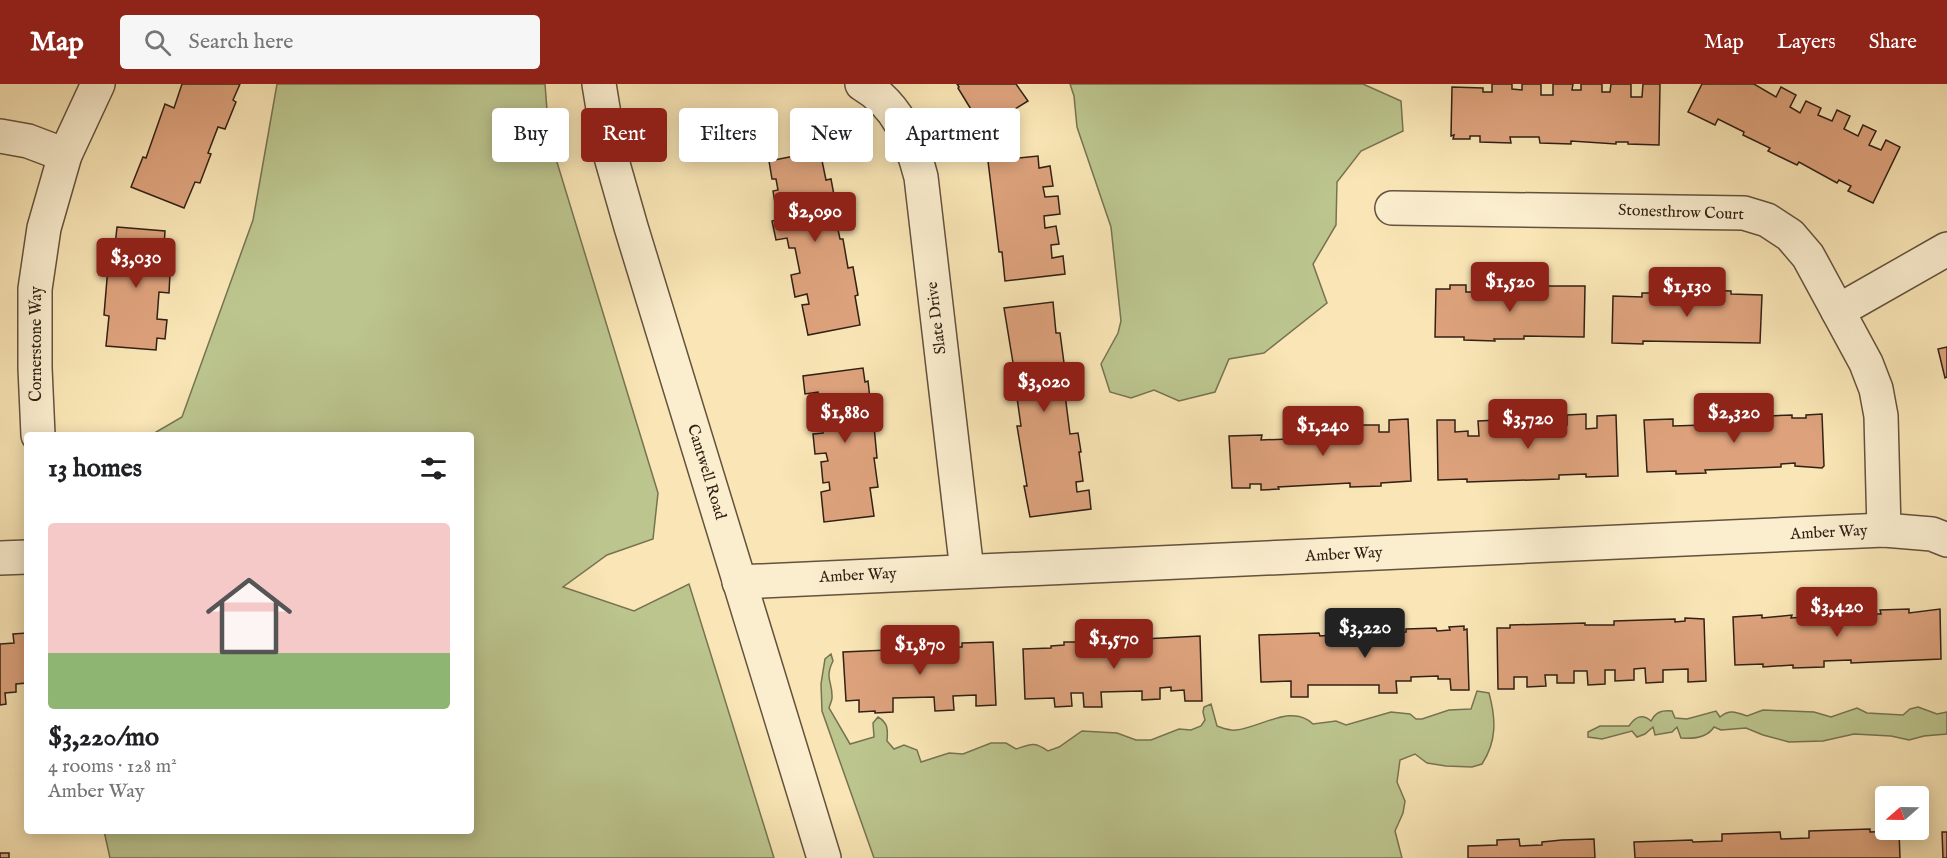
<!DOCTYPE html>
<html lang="en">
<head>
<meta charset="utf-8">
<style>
  :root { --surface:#fff; --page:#f6f6f6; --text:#202124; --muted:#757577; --line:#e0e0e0; --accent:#8f2418 }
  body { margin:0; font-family:"IM FELL English",serif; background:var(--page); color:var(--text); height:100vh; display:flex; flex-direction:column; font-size:22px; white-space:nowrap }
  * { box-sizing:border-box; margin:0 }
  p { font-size:20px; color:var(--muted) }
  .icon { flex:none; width:33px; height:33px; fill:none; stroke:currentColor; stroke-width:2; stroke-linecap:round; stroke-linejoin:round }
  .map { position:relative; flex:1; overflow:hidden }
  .panel { position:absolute; left:24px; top:348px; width:450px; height:402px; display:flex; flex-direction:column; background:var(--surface); border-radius:6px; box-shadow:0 3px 15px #0003 }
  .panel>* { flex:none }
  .top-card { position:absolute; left:492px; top:24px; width:570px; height:54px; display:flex; gap:12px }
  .needle { width:39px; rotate:250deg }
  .fabs { position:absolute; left:1875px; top:702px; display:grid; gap:12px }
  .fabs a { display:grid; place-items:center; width:54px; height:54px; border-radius:6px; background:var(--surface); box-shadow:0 3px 15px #0003; font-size:30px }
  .price { position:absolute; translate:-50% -51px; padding:0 14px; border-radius:6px; background:var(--accent); color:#fff; font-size:20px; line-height:39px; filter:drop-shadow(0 2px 3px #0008) }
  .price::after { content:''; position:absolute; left:50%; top:36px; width:18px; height:14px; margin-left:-9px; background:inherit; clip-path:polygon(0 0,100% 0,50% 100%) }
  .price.active { background:#222; color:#fff }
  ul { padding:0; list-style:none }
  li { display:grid; align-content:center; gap:12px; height:318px; padding:0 24px }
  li+li { border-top:2px solid var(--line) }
  li span { display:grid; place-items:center; height:186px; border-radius:6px; color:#555 }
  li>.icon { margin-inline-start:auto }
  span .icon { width:108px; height:108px; fill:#fffc; stroke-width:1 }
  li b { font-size:26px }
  h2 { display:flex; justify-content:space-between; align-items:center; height:72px; padding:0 24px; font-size:26px }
  .tag { padding:0 21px; border-radius:6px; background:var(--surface); box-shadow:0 3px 15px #0003; font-size:21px; line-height:54px }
  .tag.active { background:var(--accent); color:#fff }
  header { display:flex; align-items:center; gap:36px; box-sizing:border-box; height:84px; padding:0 30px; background:var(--accent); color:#fff }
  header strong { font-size:28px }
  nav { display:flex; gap:33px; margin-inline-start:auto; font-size:21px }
  .search { width:420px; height:54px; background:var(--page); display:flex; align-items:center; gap:15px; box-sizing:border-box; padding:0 21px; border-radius:6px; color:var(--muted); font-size:22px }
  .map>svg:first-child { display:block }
  .green { fill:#bcc58e; stroke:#777352; stroke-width:1.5 }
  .building { fill:#dda27c; stroke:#322115; stroke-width:1.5 }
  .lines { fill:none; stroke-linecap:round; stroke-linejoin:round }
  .minor-casing { stroke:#64523d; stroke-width:36 }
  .minor { stroke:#fbeecf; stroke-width:33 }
  .labels { text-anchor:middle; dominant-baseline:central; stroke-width:4.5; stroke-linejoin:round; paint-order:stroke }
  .street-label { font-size:16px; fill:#322115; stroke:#fbeecf }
</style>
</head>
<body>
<header>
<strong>Map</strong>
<div class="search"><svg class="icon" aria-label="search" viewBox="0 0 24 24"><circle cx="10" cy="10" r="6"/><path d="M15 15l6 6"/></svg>Search here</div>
<nav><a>Map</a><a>Layers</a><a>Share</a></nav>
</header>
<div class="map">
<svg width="1947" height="774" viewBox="0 0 1947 774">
  <rect width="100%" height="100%" fill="#f9e5b5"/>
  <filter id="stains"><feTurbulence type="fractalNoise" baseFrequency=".00333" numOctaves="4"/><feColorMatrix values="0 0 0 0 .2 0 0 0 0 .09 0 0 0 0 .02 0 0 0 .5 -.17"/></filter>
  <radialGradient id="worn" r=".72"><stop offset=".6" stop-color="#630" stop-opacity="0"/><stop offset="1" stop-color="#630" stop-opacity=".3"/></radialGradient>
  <g class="green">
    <path d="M277,0H545L549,52L658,409L653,455L607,471L563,503L634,527L689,500L774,774H110L104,747H471V351H151L182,333L253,136Z"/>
    <path d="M1070,0H1363L1401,17L1403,47L1361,67L1337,98L1336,141L1313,180L1327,219L1264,269L1229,275L1215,308L1179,317L1154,306L1131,314L1110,308L1101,280L1118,249L1121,237L1111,143L1077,43L1074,12Z"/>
    <path d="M831,570L833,577C824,595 833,598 832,614C832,617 830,620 829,624L850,660L874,653L873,639L878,633C888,639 888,645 887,657L894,665L904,661L917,666L921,678L949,669L963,670L991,659H1006L1016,665C1031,660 1034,657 1048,667L1059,663L1082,647L1117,649L1136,656H1151L1179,645L1191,646L1201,642L1205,636L1203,628L1204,623L1211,620L1217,642C1223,644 1230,647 1236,646C1260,644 1292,619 1313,640L1336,637L1346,641L1391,628L1410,630L1416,635H1422L1449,626L1471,625L1477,607L1489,609C1496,635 1497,657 1482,680L1472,683L1446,682L1427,679L1415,670L1400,676L1397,698L1405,717L1403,729L1395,747L1402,774H874L822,627L821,600L825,575Z"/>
    <path d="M1918,623L1937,630L1947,628V650L1924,652L1909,656L1891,652L1854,650L1823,657L1789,658L1763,651L1746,644L1721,646L1714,643C1707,654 1693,655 1681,654L1677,643L1672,648L1655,651L1653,643L1645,650L1637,653L1632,647L1602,655L1588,653V648L1600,642H1629C1635,633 1642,629 1651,637C1656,628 1661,626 1672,627L1675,634L1687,635L1716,627L1720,633C1729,625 1736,628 1747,632L1763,626L1814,628L1831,633L1857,624L1867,629L1903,631L1910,625Z"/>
  </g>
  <g class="building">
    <path d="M182,0H240L233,16L236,18L225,45L218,43L208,69L211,70L200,99L195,98L184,124L131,103L143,73L146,74L165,20L174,24Z"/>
    <path d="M957,0H1016L1028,17L983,45L958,4L959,3Z"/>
    <path d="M1492,0H1512V5L1522,6V0H1541V11H1553V0H1573L1572,6H1581V0H1602V8H1610L1611,0H1631V13H1642L1643,0H1660L1659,61L1628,60V58H1616V60L1571,57V60L1540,59L1539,53H1510L1511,59L1480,58V52H1470V55H1453L1454,51L1451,52L1452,3L1483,4V8H1492Z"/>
    <path d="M1702,0H1754L1776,13L1781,3L1796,11L1790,23L1800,29L1806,17L1821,24L1818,31L1832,37L1837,26L1850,32L1844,45L1858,52L1863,41L1876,47L1869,61L1881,66L1886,56L1900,63L1873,119L1848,107L1851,102L1839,96L1837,99L1799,78L1797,81L1768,67L1770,64L1743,51L1744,48L1718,35L1715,41L1688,28Z"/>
    <path d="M820,67L826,96L831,95L837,127H834L840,155H843L848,184L853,183L858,211L855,212L860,241L808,251L802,221L809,220L807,210L795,213L791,191L800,189L795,164H789L787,154L776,156L772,137L790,133L787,123L776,125L773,107L778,106L776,95H772L769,77Z"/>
    <path d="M1038,72L1039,84L1050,82L1053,102L1043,103L1045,113L1058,112L1060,130L1044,132L1045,144L1056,142L1059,160L1051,161L1052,174L1063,172L1065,190L1005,197L1002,168H999L988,77Z"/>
    <path d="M117,143L165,147L163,178L159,177L158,188L170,189L169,209L159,208L157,235L167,236L165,255L157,254L156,266L106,262L109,232L104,231L109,171H114Z"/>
    <path d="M1450,201H1466V208H1496V205L1524,206V202H1585L1584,253L1524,252V255H1494L1495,257L1464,256V253H1435L1436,205H1450Z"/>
    <path d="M1656,205L1673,206V210H1699L1698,206L1731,207V210L1762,211L1760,259L1643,257V260L1612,259L1613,212L1642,213V209H1656Z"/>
    <path d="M1053,218L1056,249H1060L1064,279H1061L1070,350L1078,349L1081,368H1079L1083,397L1076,398L1077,408L1089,406L1091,425L1030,433L1024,402H1027L1017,342H1021L1017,314H1015L1011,285H1014L1004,224Z"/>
    <path d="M1947,263V293L1945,294L1938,265Z"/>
    <path d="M863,284L865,298L868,297L870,315H866L870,343L874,342L877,374H874L878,403L870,404L874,432L824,438L821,408L830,406L829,398L823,399L821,378L828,377L826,369L815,370L813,350L823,349L818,308L805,310L803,292Z"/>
    <path d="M1586,330V345L1597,344V332L1616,331L1618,392L1586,393V390L1559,391V395L1467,398V395L1438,396L1437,336H1455V348L1468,347V352H1479L1478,337L1498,336V346H1508L1507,333H1527V351H1538L1537,335H1557V341H1567V331Z"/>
    <path d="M1822,330L1824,382L1822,384L1795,382V379L1781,380V383L1705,386L1706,389L1676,390V387L1647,388L1644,336L1673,335V342L1704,341V338H1715V334L1733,333V337L1746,336V333L1792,331V334H1806V331Z"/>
    <path d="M1408,335L1411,397L1381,399V402L1350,403V399L1278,403L1279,405L1261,406V400H1250V404H1232L1229,352L1262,351L1261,356L1290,355V350L1300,349V339L1319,337L1320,352L1331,351V340L1349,339L1350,354H1360L1359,341H1379V348H1389V336Z"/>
    <path d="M1909,525V529L1940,525L1941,575L1851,579V576L1824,577V583L1793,584V581L1763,583V580L1735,581L1733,533L1762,531V534L1792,531L1791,534L1820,532V529L1881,530L1880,526Z"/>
    <path d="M1685,534L1704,535L1706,597L1688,598V585L1663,586V598L1646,599L1645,584L1634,585V596L1615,597V586H1605V600L1588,601L1587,587H1574V599H1557V591H1545L1546,602L1527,603V593H1514V605H1498L1497,544H1510V541L1585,539V541H1614V537L1675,535V538L1685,537Z"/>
    <path d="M1464,542V546L1467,545L1469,606H1451L1450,595H1438V592L1411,593V597H1396L1397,609H1379V601H1308V613H1291V597L1261,598L1259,551L1319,549L1320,552L1333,551L1332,548L1349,547V550L1406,548V545L1436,544L1437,547L1450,546L1449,543Z"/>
    <path d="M27,549V599L16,600V608L5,609L6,620L0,621V560L14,559L13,550Z"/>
    <path d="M1200,552L1202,617H1185L1184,606L1171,607V603L1160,604V615L1142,616V607L1101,608L1102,623H1084L1083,609H1071L1072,622L1055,623L1054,614L1025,615L1023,565L1051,564V562L1064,561V558H1081L1082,562L1141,560L1143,555Z"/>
    <path d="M993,558L996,621L976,622V611L953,612L954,626L935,627L934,613L893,614V628L875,629V627L859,628V616L846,617L843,568L933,564V568H948V563H962V559Z"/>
    <path d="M1870,745V748L1899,747L1900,774H1635L1634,758L1692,756L1693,758L1722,757V750L1780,748L1781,755L1809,754V747Z"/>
    <path d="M1942,748H1947V774H1943Z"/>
    <path d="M1519,755L1520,762L1542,761V758L1562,756L1594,755L1595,774H1468V762L1497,761V756Z"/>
    <rect x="0" y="769" width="9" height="5"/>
  </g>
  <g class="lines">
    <defs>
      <g id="minor">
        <path d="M599,0L611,73L631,143L824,774"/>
        <path d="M862,0C898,21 911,55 921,93L967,487"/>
        <path d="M0,52L28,57L65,71"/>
        <path d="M1392,124L1744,129L1767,136L1790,151L1808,172L1866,279L1876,305L1881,332L1884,446"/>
        <path d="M1838,227L1947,165"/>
        <path d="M38,351L35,284V205L44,144L65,71L98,0"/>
        <path d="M0,474L27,473"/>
        <path d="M739,498L1884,446L1932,450L1947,456"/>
      </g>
    </defs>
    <use href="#minor" class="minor-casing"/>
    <use href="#minor" class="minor"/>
  </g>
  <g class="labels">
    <g class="street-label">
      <text transform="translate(1681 129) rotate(2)">Stonesthrow Court</text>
      <text transform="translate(937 234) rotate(-97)">Slate Drive</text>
      <text transform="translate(37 260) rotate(-90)">Cornerstone Way</text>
      <text transform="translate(706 388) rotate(73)">Cantwell Road</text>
      <text transform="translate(1829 449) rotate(-3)">Amber Way</text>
      <text transform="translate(1344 471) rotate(-3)">Amber Way</text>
      <text transform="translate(858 492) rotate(-3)">Amber Way</text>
    </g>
  </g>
  <rect width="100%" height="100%" filter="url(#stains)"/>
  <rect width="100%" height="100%" fill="url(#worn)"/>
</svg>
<div class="fabs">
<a><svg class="needle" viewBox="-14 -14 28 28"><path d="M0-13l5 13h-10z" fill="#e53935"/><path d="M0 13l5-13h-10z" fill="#757577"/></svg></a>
</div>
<b class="price" style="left:815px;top:159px">$2,090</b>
<b class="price" style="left:136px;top:205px">$3,030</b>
<b class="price" style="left:1510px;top:229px">$1,520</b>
<b class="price" style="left:1687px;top:234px">$1,130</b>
<b class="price" style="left:1044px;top:329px">$3,020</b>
<b class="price" style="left:845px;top:360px">$1,880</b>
<b class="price" style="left:1734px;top:360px">$2,320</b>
<b class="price" style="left:1528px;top:366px">$3,720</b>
<b class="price" style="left:1323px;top:373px">$1,240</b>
<b class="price" style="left:1837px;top:554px">$3,420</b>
<b class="price active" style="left:1365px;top:575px">$3,220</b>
<b class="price" style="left:1114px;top:586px">$1,570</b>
<b class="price" style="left:920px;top:592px">$1,870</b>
<div class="top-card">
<a class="tag">Buy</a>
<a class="tag active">Rent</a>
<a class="tag">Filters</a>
<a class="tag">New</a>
<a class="tag">Apartment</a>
</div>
<section class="panel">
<h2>13 homes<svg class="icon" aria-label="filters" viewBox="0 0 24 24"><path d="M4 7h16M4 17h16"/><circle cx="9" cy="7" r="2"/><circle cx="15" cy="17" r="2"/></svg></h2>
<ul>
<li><span style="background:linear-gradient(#f6c9c9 70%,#8fb573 0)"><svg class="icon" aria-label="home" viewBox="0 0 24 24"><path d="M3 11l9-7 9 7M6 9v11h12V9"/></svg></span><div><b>$3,220/mo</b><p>4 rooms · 128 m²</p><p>Amber Way</p></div></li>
</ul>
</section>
</div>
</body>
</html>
